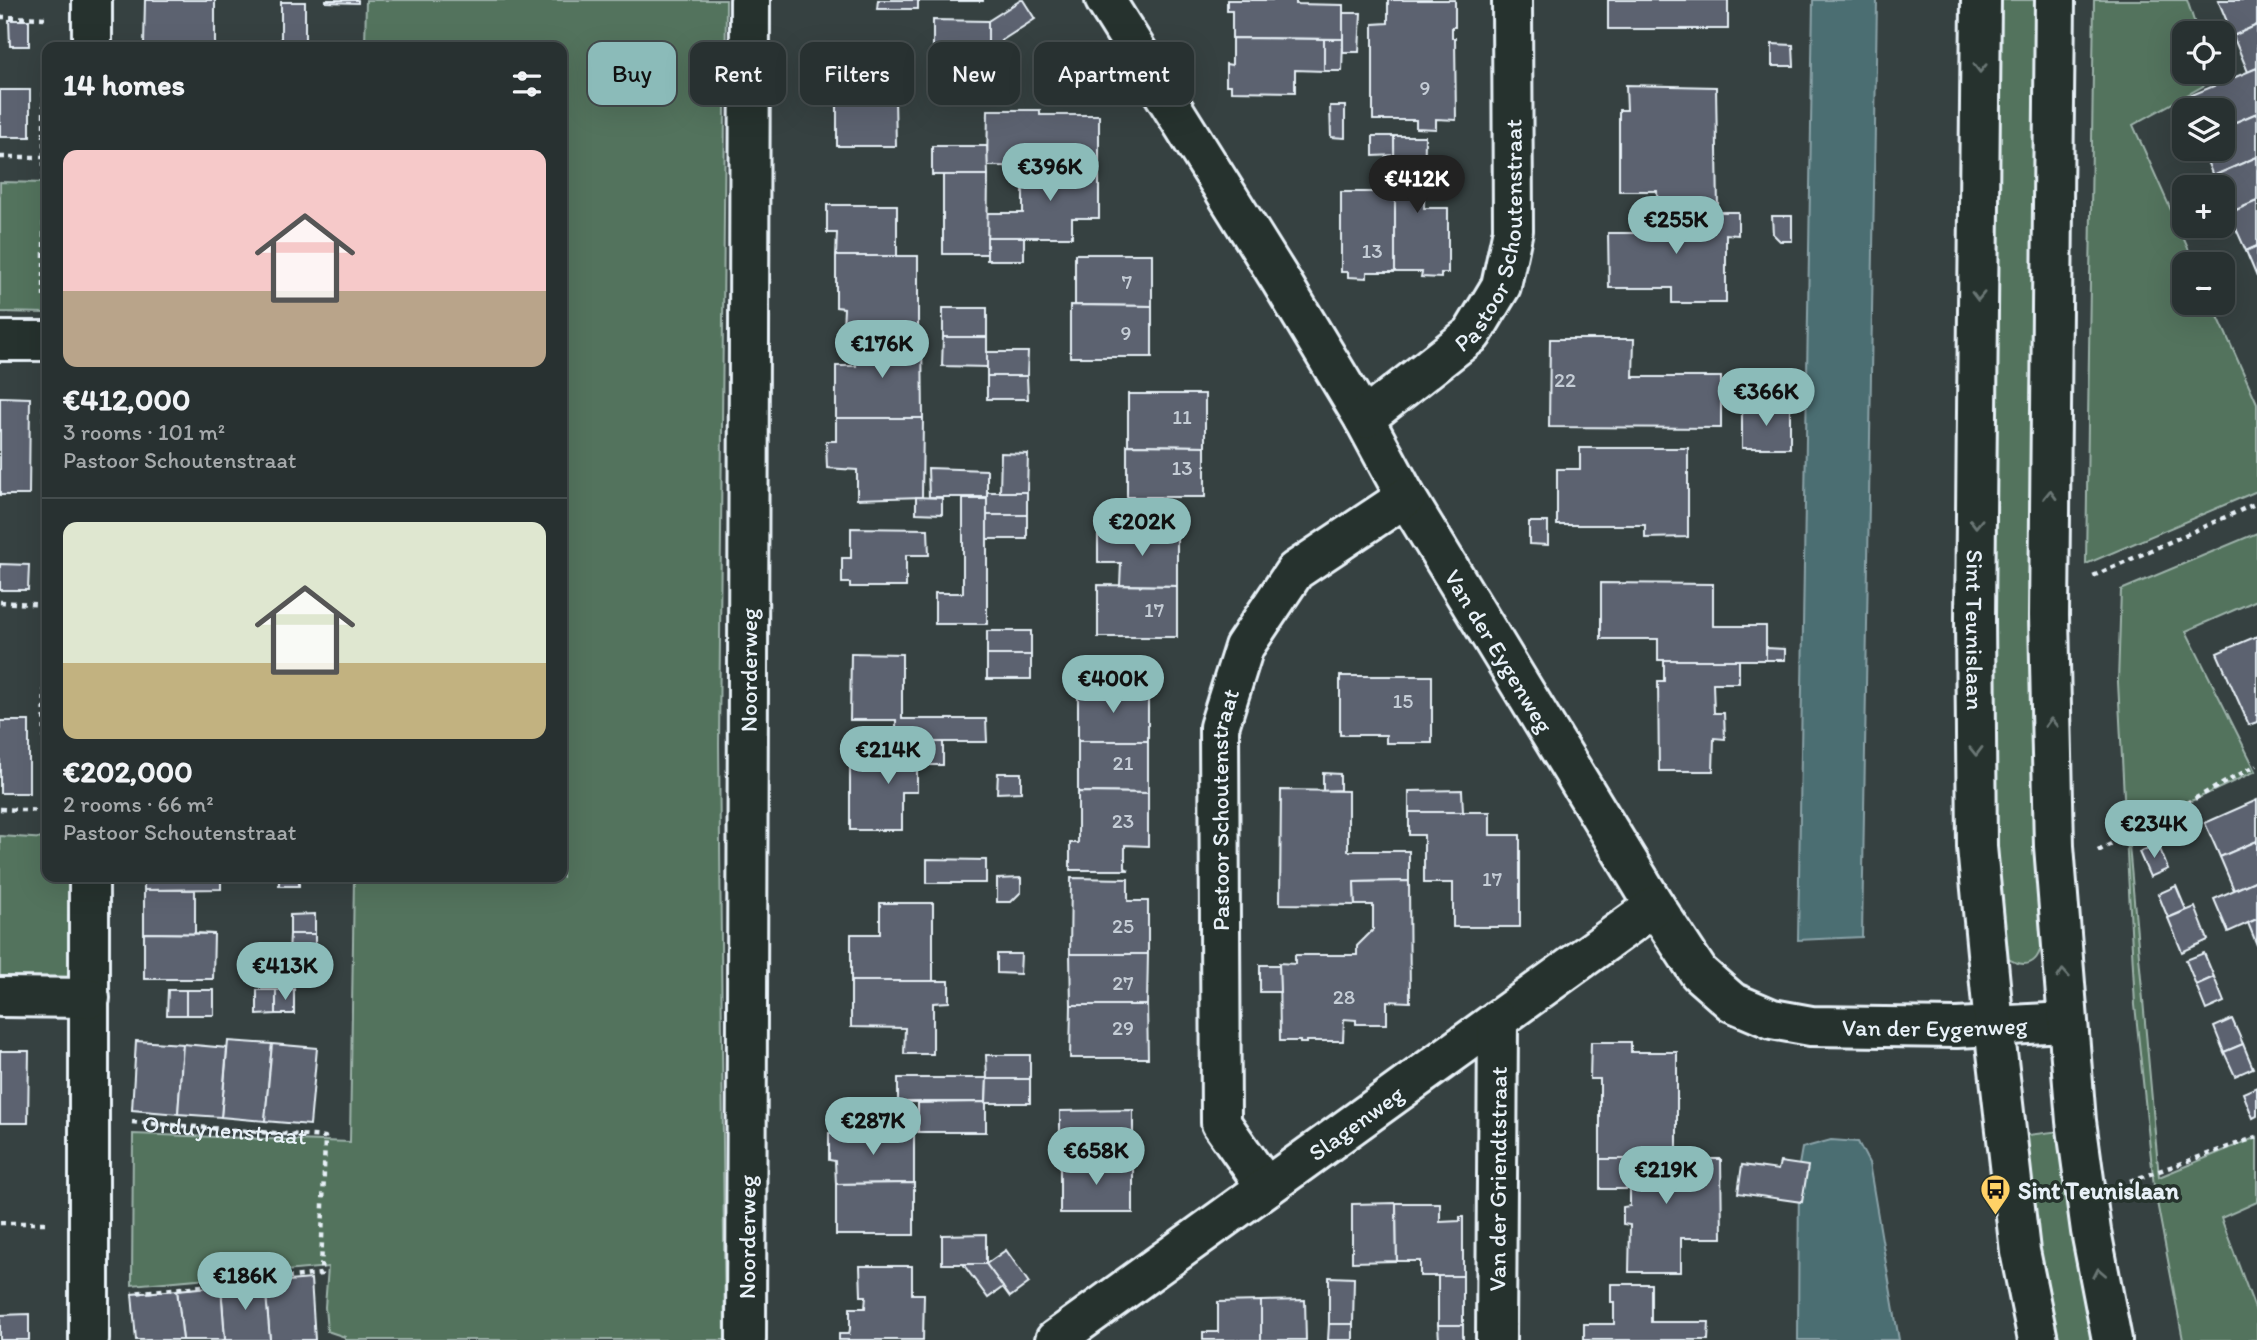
<!DOCTYPE html>
<html lang="en">
<head>
<meta charset="utf-8">
<style>
  :root { --surface:#283131; --page:#343d3d; --text:#f1f3f6; --muted:#a5a9ab; --line:#444c4d; --accent:#8bbbb9 }
  body { margin:0; font-family:Itim,sans-serif; background:var(--page); color:var(--text); height:100vh; display:flex; flex-direction:column; font-size:26px; white-space:nowrap }
  * { box-sizing:border-box; margin:0 }
  p { font-size:23px; color:var(--muted) }
  .icon { flex:none; width:38px; height:38px; fill:none; stroke:currentColor; stroke-width:2; stroke-linecap:round; stroke-linejoin:round }
  .map { position:relative; flex:1; overflow:hidden }
  .panel { position:absolute; left:42px; top:42px; width:525px; height:840px; display:flex; flex-direction:column; background:var(--surface); border-radius:14px; box-shadow:0 7px 28px #0002,0 0 0 2px var(--line) }
  .panel>* { flex:none }
  .hud { position:absolute; left:588px; top:42px; width:665px; height:63px; display:flex; gap:14px }
  .fabs { position:absolute; left:2172px; top:21px; display:grid; gap:14px }
  .fabs a { display:grid; place-items:center; width:63px; height:63px; border-radius:14px; background:var(--surface); box-shadow:0 7px 28px #0002,0 0 0 2px var(--line); font-size:35px }
  .price { position:absolute; translate:-50% -60px; padding:0 16px; border-radius:24px; background:var(--accent); color:#111; font-size:23px; line-height:46px; filter:drop-shadow(0 2px 4px #0008) }
  .price::after { content:''; position:absolute; left:50%; top:42px; width:21px; height:16px; margin-left:-10px; background:inherit; clip-path:polygon(0 0,100% 0,50% 100%) }
  .price.on { background:#222; color:#fff }
  ul { padding:0; list-style:none }
  li { display:grid; align-content:center; gap:14px; height:371px; padding:0 21px }
  li+li { border-top:2px solid var(--line) }
  li span { display:grid; place-items:center; height:217px; border-radius:14px; color:#555 }
  li>.icon { margin-inline-start:auto }
  span .icon { width:126px; height:126px; fill:#fffc; stroke-width:1 }
  li b { font-size:30px }
  h2 { display:flex; justify-content:space-between; align-items:center; height:84px; padding:0 21px; font-size:30px }
  .chip { padding:0 24px; border-radius:14px; background:var(--surface); box-shadow:0 7px 28px #0002,0 0 0 2px var(--line); font-size:24px; line-height:63px }
  .chip.on { background:var(--accent); color:#111 }
  .map>svg:first-child { display:block }
  .green { fill:#52735d; stroke:#9db2aa; stroke-width:2 }
  .water { fill:#4c6e72; stroke:#8aa2a8; stroke-width:2 }
  .building { fill:#5c626f; stroke:#e8f1f8; stroke-width:2 }
  .lines { fill:none; stroke-linecap:round; stroke-linejoin:round }
  .minor-casing { stroke:#e8f1f8; stroke-width:44 }
  .path { stroke:#e8f1f8; stroke-width:4.5; stroke-dasharray:5 5; stroke-linecap:butt }
  .minor { stroke:#26332d; stroke-width:38 }
  .oneway { stroke:#6a7674 }
  .labels { text-anchor:middle; dominant-baseline:central; stroke-width:7; stroke-linejoin:round; paint-order:stroke }
  .number-label { font-size:21px; fill:#c5cdd6 }
  .street-label { font-size:24px; fill:#e8f1f8; stroke:#26332d }
  .poi-label { font-size:24px; font-weight:bold; fill:#e8f1f8; stroke:#26332d; text-anchor:start }
</style>
</head>
<body>
<div class="map">
<svg width="2257" height="1340" viewBox="0 0 2257 1340">
  <rect width="100%" height="100%" fill="#364141"/>
  <filter id="ink" filterUnits="userSpaceOnUse"><feTurbulence type="fractalNoise" baseFrequency=".0143" numOctaves="2"/><feDisplacementMap in="SourceGraphic" scale="14" xChannelSelector="R" yChannelSelector="G"/><feConvolveMatrix kernelMatrix="1 2 1 2 8 2 1 2 1" color-interpolation-filters="sRGB"/></filter>
  <g filter="url(#ink)">
    <g class="green">
      <path d="M366,0H726L719,745L725,1340H345V1337L327,1331L325,1307L328,1267L132,1285L133,1134L350,1142L354,877H562V47H365Z"/>
      <path d="M1999,0H2040L2038,845L2042,939C2040,965 2025,970 2005,957L1995,846L1991,619Z"/>
      <path d="M2094,0H2187L2198,33H2184V72H2211L2214,80L2133,125L2195,264H2184V303H2212L2257,403V491L2086,564Z"/>
      <path d="M0,182L47,183V313L0,312Z"/>
      <path d="M2257,533V600L2186,631L2256,771L2196,799L2127,823L2159,1177L2257,1137V1202L2221,1218L2257,1314V1340H2183L2154,1186L2135,1005L2118,682L2121,590Z"/>
      <path d="M0,836L47,839V877H74L76,962L68,977L0,976Z"/>
      <path d="M2060,1131L2095,1340H2052L2021,1136Z"/>
    </g>
    <g class="water">
      <path d="M1813,0H1877L1862,937L1798,940Z"/>
      <path d="M1831,1140L1858,1142L1869,1163L1899,1340H1798L1799,1165L1802,1148Z"/>
    </g>
    <g class="building">
      <path d="M145,0H215V45H144Z"/>
      <path d="M326,0H358V3L326,2Z"/>
      <path d="M878,0H983V1H918V9H877Z"/>
      <path d="M1021,0H1023L1035,19L1001,41L1005,46L988,52V21Z"/>
      <path d="M1227,0H1296V4L1343,5V39L1232,38V11H1227Z"/>
      <path d="M1388,0H1455V27H1452V38H1455L1456,120L1436,119V129L1416,128V120H1373V24L1388,23Z"/>
      <rect x="1608" y="0" width="120" height="29"/>
      <path d="M2218,0H2257V25L2233,36Z"/>
      <rect x="281" y="2" width="24" height="43"/>
      <path d="M1343,13H1361L1359,52H1343Z"/>
      <path d="M9,20H29V46H10Z"/>
      <path d="M933,20L988,21V52H933Z"/>
      <path d="M2257,25V68L2248,72L2233,36Z"/>
      <path d="M1232,38L1324,39V71L1295,70V92L1231,91V85H1226V64L1232,65Z"/>
      <path d="M1324,39H1343L1342,71H1324Z"/>
      <path d="M1772,44L1793,45L1794,66H1772Z"/>
      <rect x="144" y="45" width="51" height="2"/>
      <rect x="281" y="45" width="24" height="2"/>
      <path d="M837,50H896L895,98H837Z"/>
      <path d="M2257,68V113L2222,128V110H2185L2180,100Z"/>
      <path d="M1626,85L1716,87L1718,211L1658,212L1657,191H1619V110H1627Z"/>
      <rect x="0" y="90" width="30" height="47"/>
      <path d="M837,98H895L896,146H837Z"/>
      <path d="M1330,106H1345V138L1331,137Z"/>
      <path d="M988,110H1040V115H1099V167L987,166Z"/>
      <path d="M2257,113V157L2213,176L2202,149H2222V128Z"/>
      <path d="M1373,136H1394L1395,155L1373,156Z"/>
      <path d="M1394,136H1425L1424,208H1448V273H1441V278L1421,277L1422,272H1395Z"/>
      <path d="M932,146H987L988,175H932Z"/>
      <path d="M2257,157V201L2229,213L2222,197V187H2218L2213,176Z"/>
      <path d="M1023,166L1099,167V218H1072V237H987V213H1023Z"/>
      <path d="M943,175H988L987,254H943Z"/>
      <path d="M1341,192H1395V272H1367V278L1348,277V272H1341Z"/>
      <path d="M2257,201V246L2246,251L2229,213Z"/>
      <path d="M827,205H897V256H836L837,233H827Z"/>
      <path d="M1658,212H1738V235L1726,234V303H1672V288H1609L1608,233H1657Z"/>
      <path d="M1772,216H1792V241H1780L1773,234Z"/>
      <rect x="987" y="237" width="37" height="23"/>
      <path d="M2257,246V277L2246,251Z"/>
      <path d="M1075,254H1152V306L1075,305Z"/>
      <path d="M836,256H918V329H843L844,308L836,307Z"/>
      <path d="M1070,305L1152,306V357H1070Z"/>
      <rect x="943" y="308" width="44" height="29"/>
      <path d="M857,337H922L923,418H836V366H856Z"/>
      <path d="M943,337H987V367L942,366Z"/>
      <path d="M1550,339H1634L1633,377H1721V428L1549,427Z"/>
      <path d="M987,352H1028L1027,376H987Z"/>
      <path d="M987,376H1027L1028,399H987Z"/>
      <path d="M1128,394H1205V446L1128,445Z"/>
      <path d="M0,397L30,398L29,495H0Z"/>
      <rect x="1742" y="407" width="48" height="41"/>
      <path d="M836,418H923L922,497L857,499V470L827,468L826,441H836Z"/>
      <path d="M1127,445L1205,446V497H1127Z"/>
      <path d="M1580,448H1688V537L1645,538V525H1557V469H1580Z"/>
      <path d="M1001,453L1028,454L1027,492H1000Z"/>
      <path d="M928,468L987,470V497H929Z"/>
      <rect x="987" y="492" width="40" height="23"/>
      <path d="M916,497L942,498V514L916,513Z"/>
      <path d="M963,499H987V624H935V593H963Z"/>
      <rect x="987" y="515" width="40" height="24"/>
      <path d="M1529,522H1548V545L1529,544Z"/>
      <path d="M851,528L928,529L929,555H906V587H850V583H842V558H851Z"/>
      <path d="M1121,534H1177V586L1120,585L1121,563H1098V536H1120Z"/>
      <path d="M0,564L29,565L28,590H0Z"/>
      <path d="M1601,583L1713,584V626H1766V660H1658V639H1601Z"/>
      <path d="M1098,585L1177,586V637H1098Z"/>
      <rect x="987" y="631" width="44" height="24"/>
      <path d="M2257,636V722L2249,725L2217,653Z"/>
      <path d="M1766,648L1785,649V660H1766Z"/>
      <path d="M851,653L902,654V719H986L987,742H896V720H850Z"/>
      <rect x="987" y="655" width="44" height="24"/>
      <path d="M1664,660H1739V683H1713L1714,713H1724L1725,739L1714,738L1713,771H1659L1658,681H1664Z"/>
      <path d="M1340,676H1432V743H1386V735H1340Z"/>
      <path d="M1148,688V741H1078V689Z"/>
      <rect x="0" y="721" width="29" height="72"/>
      <path d="M1078,741H1148V793L1078,792Z"/>
      <path d="M896,742H943V765H917V792H902V830H850V764H895Z"/>
      <path d="M998,773H1021V792L997,793Z"/>
      <path d="M1323,773L1340,774V790L1323,791Z"/>
      <path d="M1281,790L1348,791V851H1409V881L1354,882L1355,905L1280,904Z"/>
      <path d="M1462,790L1463,812H1409V791Z"/>
      <path d="M1078,792L1148,793V846L1125,845V868L1129,870H1070V843H1078Z"/>
      <path d="M2257,800V841L2220,857L2205,823Z"/>
      <path d="M1409,812H1490V835H1520V927H1453V883H1424V835H1409Z"/>
      <path d="M2257,841V880L2234,890L2220,857Z"/>
      <path d="M2158,844L2168,869L2150,877L2139,852Z"/>
      <path d="M927,859L986,860V883H927Z"/>
      <path d="M144,877H221V889L144,890Z"/>
      <rect x="279" y="877" width="20" height="9"/>
      <path d="M1021,878V892L1011,902H997V879Z"/>
      <path d="M1071,878L1128,879V901H1148V954H1070Z"/>
      <path d="M2257,880V919L2228,932L2214,899Z"/>
      <path d="M1409,881L1410,1002L1387,1001V1024H1356V1020L1344,1019L1343,1041H1307V1043H1300V1041H1280L1279,963L1295,964V955H1357V946L1373,930V905H1355L1354,882Z"/>
      <path d="M2176,886L2186,910L2168,918L2158,894Z"/>
      <path d="M144,890H195V933L214,934L144,933Z"/>
      <path d="M880,903H933V981H851V934H880Z"/>
      <path d="M2195,907L2208,940L2182,952L2168,918Z"/>
      <path d="M315,914V934H290V915Z"/>
      <path d="M2257,919V945L2248,923Z"/>
      <path d="M144,933L214,934L213,979H144Z"/>
      <path d="M290,934H315V954H289Z"/>
      <path d="M2204,953L2214,977L2196,985L2186,960Z"/>
      <path d="M997,954H1021L1020,974L997,973Z"/>
      <path d="M1070,954H1148L1147,1005H1071Z"/>
      <path d="M1260,965H1279L1280,992H1260Z"/>
      <path d="M2214,977L2224,1002L2206,1010L2196,985Z"/>
      <path d="M851,981H949V1002L933,1003V1054H904L905,1028L851,1027Z"/>
      <path d="M294,989V1014H276V990Z"/>
      <path d="M168,990H186V1015H167Z"/>
      <rect x="186" y="990" width="28" height="25"/>
      <path d="M257,990H276V1014L257,1015Z"/>
      <path d="M1071,1005H1147L1148,1058H1070Z"/>
      <path d="M2232,1019L2243,1044L2224,1052L2214,1027Z"/>
      <path d="M136,1041L183,1044L178,1114L132,1110Z"/>
      <path d="M228,1041L272,1044L265,1121L221,1117Z"/>
      <path d="M1591,1042H1631V1052H1677V1159H1600V1079H1590Z"/>
      <path d="M183,1044L227,1048L221,1117L178,1114Z"/>
      <path d="M272,1044L317,1048L310,1125L265,1121Z"/>
      <path d="M2243,1044L2253,1068L2235,1076L2224,1052Z"/>
      <path d="M0,1051H29L28,1123H0Z"/>
      <path d="M986,1055H1030V1079H987Z"/>
      <path d="M898,1078H987L986,1102H898Z"/>
      <path d="M987,1079H1030V1103H986Z"/>
      <path d="M2257,1087V1116L2253,1118L2243,1093Z"/>
      <path d="M918,1103L986,1102V1132H918Z"/>
      <path d="M1133,1110V1162H1060V1111Z"/>
      <path d="M914,1131V1183L836,1184L835,1161L829,1160V1133Z"/>
      <path d="M1600,1159H1721L1722,1238H1681V1272H1629L1630,1225L1623,1224V1207L1630,1206V1189H1600Z"/>
      <path d="M1080,1161L1133,1162V1213H1060V1162Z"/>
      <path d="M1780,1162L1808,1166L1802,1202L1738,1193L1742,1165L1778,1170Z"/>
      <path d="M914,1183V1235H836V1184Z"/>
      <path d="M1396,1203L1397,1261L1352,1262V1204Z"/>
      <path d="M1396,1203H1440V1222L1460,1221V1217H1463V1276H1420V1261H1397Z"/>
      <path d="M986,1234V1264H942V1235Z"/>
      <path d="M1006,1250L1029,1283L1010,1297L986,1264Z"/>
      <path d="M963,1264H986L1003,1287L988,1298Z"/>
      <path d="M860,1266H912V1294H924L923,1340H839V1334H849L850,1329V1308H865L866,1296H861Z"/>
      <rect x="1438" y="1276" width="25" height="49"/>
      <path d="M1329,1277L1354,1278L1353,1324H1329Z"/>
      <path d="M311,1279L315,1340H270L265,1283Z"/>
      <path d="M265,1283L270,1340H225L221,1286Z"/>
      <path d="M1611,1284H1651V1322H1709L1708,1340H1584V1324H1614V1302H1611Z"/>
      <path d="M221,1286L225,1340H183L177,1290Z"/>
      <path d="M177,1290L183,1340H136L132,1294Z"/>
      <path d="M1305,1300L1306,1340H1261V1301Z"/>
      <path d="M1261,1301V1340H1203V1332H1218V1302Z"/>
      <path d="M29,1314V1340H0V1315Z"/>
      <path d="M1329,1324H1353V1340H1328Z"/>
      <path d="M1438,1325H1463V1340H1439Z"/>
    </g>
    <g class="lines">
      <defs>
        <g id="minor">
          <path id="s2" d="M1105,0L1281,281L1364,419L1406,497L1655,906L1699,973L1732,1002L1772,1019L1811,1026L1957,1028L2066,1022"/>
          <path id="s3" d="M1981,0L1975,619L1977,847L1994,1026L2020,1251L2038,1340"/>
          <path d="M2055,0L2049,616L2054,846L2076,1121L2091,1231L2112,1340"/>
          <path d="M92,47V0"/>
          <path d="M0,341H47"/>
          <path id="s4" d="M1364,419L1472,334L1501,286L1513,230L1512,0"/>
          <path d="M89,877V1340"/>
          <path d="M0,997L90,998"/>
          <path id="s5" d="M1266,1187L1221,1123L1219,727L1244,647L1295,571L1406,497"/>
          <path id="s6" d="M746,1340L750,0"/>
          <path id="s7" d="M1055,1340L1655,906"/>
          <path id="s8" d="M1496,1340L1498,1020"/>
        </g>
      </defs>
      <use href="#minor" class="minor-casing"/>
      <g class="path">
        <path d="M0,17L49,18"/>
        <path d="M0,157H47"/>
        <path d="M44,297V50"/>
        <path d="M44,386L45,864"/>
        <path d="M2093,576L2257,503"/>
        <path d="M0,602L47,605"/>
        <path d="M0,809L45,811"/>
        <path d="M2098,851L2257,765"/>
        <path id="s1" d="M132,1122L325,1137L321,1274L132,1293"/>
        <path d="M2130,1181L2257,1137"/>
        <path d="M0,1223H46"/>
      </g>
      <use href="#minor" class="minor"/>
    </g>
    <defs><path id="oneway-chevron" d="M-2-3.5L2.5 0L-2 3.5" fill="none" stroke-width="1.6" stroke-linecap="round" stroke-linejoin="round" transform="scale(1.75)"/></defs>
    <g class="oneway">
      <use href="#oneway-chevron" transform="translate(1980 68) rotate(91)"/>
      <use href="#oneway-chevron" transform="translate(1978 296) rotate(91)"/>
      <use href="#oneway-chevron" transform="translate(2050 495) rotate(-89)"/>
      <use href="#oneway-chevron" transform="translate(1976 523) rotate(91)"/>
      <use href="#oneway-chevron" transform="translate(2051 723) rotate(-91)"/>
      <use href="#oneway-chevron" transform="translate(1976 751) rotate(89)"/>
      <use href="#oneway-chevron" transform="translate(2063 974) rotate(-94)"/>
      <use href="#oneway-chevron" transform="translate(2099 1273) rotate(-101)"/>
    </g>
  </g>
  <defs>
    <symbol id="bus-pin" viewBox="-11 -11 22 30"><path d="M0 17L-7.5 6A9.5 9.5 0 1 1 7.5 6Z" fill="#ffd166" stroke="#26332d"/><path d="M-5-6H5V4H4V6H2V4H-2V6H-4V4H-5ZM-3.5-4V0h7V-4ZM-3.5 1.2v1.5H-2V1.2ZM2 1.2v1.5H3.5V1.2Z" fill="#111"/></symbol>
  </defs>
  <g fill-rule="evenodd">
    <use href="#bus-pin" x="1978" y="1172" width="35" height="47"/>
  </g>
  <g class="labels">
    <g class="number-label">
      <text x="1425" y="87">9</text>
      <text x="1372" y="250">13</text>
      <text x="1127" y="281">7</text>
      <text x="1126" y="332">9</text>
      <text x="1565" y="379">22</text>
      <text x="1182" y="416">11</text>
      <text x="1182" y="467">13</text>
      <text x="1154" y="609">17</text>
      <text x="1403" y="700">15</text>
      <text x="1123" y="762">21</text>
      <text x="1123" y="820">23</text>
      <text x="1492" y="878">17</text>
      <text x="1123" y="925">25</text>
      <text x="1123" y="982">27</text>
      <text x="1344" y="996">28</text>
      <text x="1123" y="1027">29</text>
    </g>
    <g class="street-label">
      <text stroke="none"><textPath href="#s4" startOffset="240">Pastoor Schoutenstraat</textPath></text>
      <text stroke="none"><textPath href="#s3" startOffset="630">Sint Teunislaan</textPath></text>
      <text stroke="none"><textPath href="#s2" startOffset="761">Van der Eygenweg</textPath></text>
      <text stroke="none"><textPath href="#s6" startOffset="670">Noorderweg</textPath></text>
      <text stroke="none"><textPath href="#s5" startOffset="392">Pastoor Schoutenstraat</textPath></text>
      <text stroke="none"><textPath href="#s2" startOffset="1391">Van der Eygenweg</textPath></text>
      <text stroke="none"><textPath href="#s7" startOffset="371">Slagenweg</textPath></text>
      <text stroke="none"><textPath href="#s1" startOffset="93">Orduynenstraat</textPath></text>
      <text stroke="none"><textPath href="#s8" startOffset="161">Van der Griendtstraat</textPath></text>
      <text stroke="none"><textPath href="#s6" startOffset="103">Noorderweg</textPath></text>
    </g>
    <g class="poi-label">
      <text x="2018" y="1190">Sint Teunislaan</text>
    </g>
  </g>
</svg>
<div class="fabs">
<a><svg class="icon" aria-label="locate" viewBox="0 0 24 24"><circle cx="12" cy="12" r="6"/><path d="M12 2v4M12 18v4M2 12h4M18 12h4"/></svg></a>
<a><svg class="icon" aria-label="layers" viewBox="0 0 24 24"><path d="M12 4l9 5-9 5-9-5zM3 14l9 5 9-5"/></svg></a>
<a>+</a>
<a>−</a>
</div>
<b class="price" style="left:1050px;top:203px">€396K</b>
<b class="price on" style="left:1417px;top:215px">€412K</b>
<b class="price" style="left:1676px;top:256px">€255K</b>
<b class="price" style="left:882px;top:380px">€176K</b>
<b class="price" style="left:1766px;top:428px">€366K</b>
<b class="price" style="left:1142px;top:558px">€202K</b>
<b class="price" style="left:1113px;top:715px">€400K</b>
<b class="price" style="left:888px;top:786px">€214K</b>
<b class="price" style="left:2154px;top:860px">€234K</b>
<b class="price" style="left:285px;top:1002px">€413K</b>
<b class="price" style="left:873px;top:1157px">€287K</b>
<b class="price" style="left:1096px;top:1187px">€658K</b>
<b class="price" style="left:1666px;top:1206px">€219K</b>
<b class="price" style="left:245px;top:1312px">€186K</b>
<div class="hud">
<a class="chip on">Buy</a>
<a class="chip">Rent</a>
<a class="chip">Filters</a>
<a class="chip">New</a>
<a class="chip">Apartment</a>
</div>
<section class="panel">
<h2>14 homes<svg class="icon" aria-label="filters" viewBox="0 0 24 24"><path d="M4 7h16M4 17h16"/><circle cx="9" cy="7" r="2"/><circle cx="15" cy="17" r="2"/></svg></h2>
<ul>
<li><span style="background:linear-gradient(#f6c9c9 65%,#b9a48a 0)"><svg class="icon" aria-label="home" viewBox="0 0 24 24"><path d="M3 11l9-7 9 7M6 9v11h12V9"/></svg></span><div><b>€412,000</b><p>3 rooms · 101 m²</p><p>Pastoor Schoutenstraat</p></div></li>
<li><span style="background:linear-gradient(#dfe7d0 65%,#c2b280 0)"><svg class="icon" aria-label="home" viewBox="0 0 24 24"><path d="M3 11l9-7 9 7M6 9v11h12V9"/></svg></span><div><b>€202,000</b><p>2 rooms · 66 m²</p><p>Pastoor Schoutenstraat</p></div></li>
</ul>
</section>
</div>
</body>
</html>
